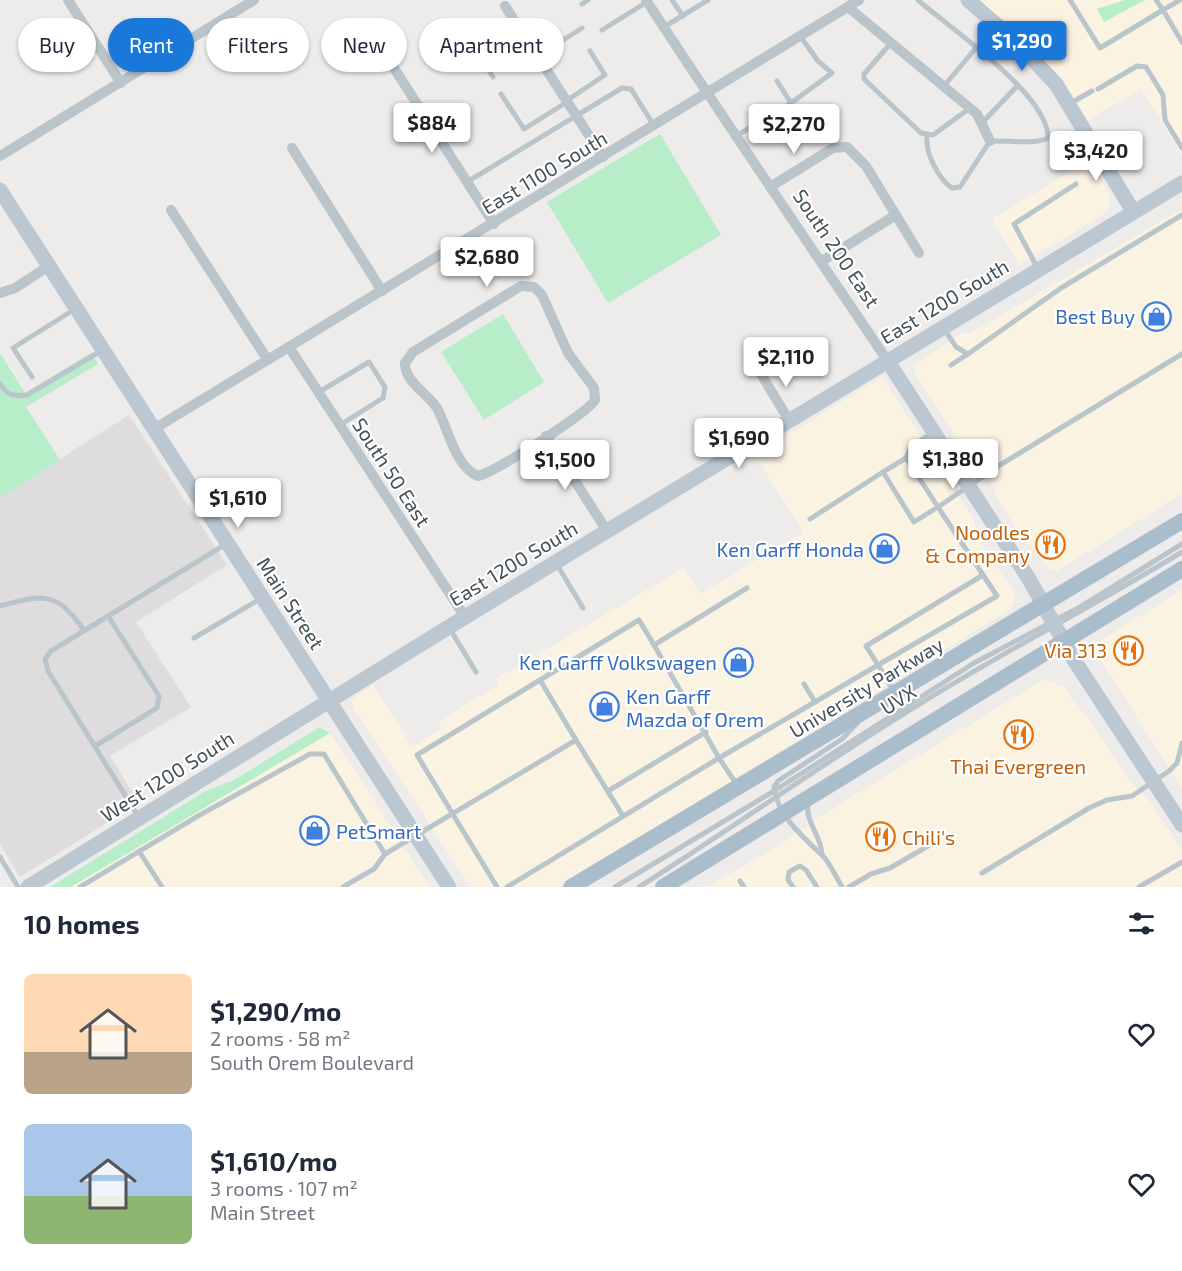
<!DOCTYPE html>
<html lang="en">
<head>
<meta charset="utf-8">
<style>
  :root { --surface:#fff; --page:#f6f6f7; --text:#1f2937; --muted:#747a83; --accent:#1978da }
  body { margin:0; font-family:"Exo 2",sans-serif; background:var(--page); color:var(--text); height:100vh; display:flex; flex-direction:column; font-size:22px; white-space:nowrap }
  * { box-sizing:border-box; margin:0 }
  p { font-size:20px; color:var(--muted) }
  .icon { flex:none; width:33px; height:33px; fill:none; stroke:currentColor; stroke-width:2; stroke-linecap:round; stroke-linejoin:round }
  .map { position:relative; height:887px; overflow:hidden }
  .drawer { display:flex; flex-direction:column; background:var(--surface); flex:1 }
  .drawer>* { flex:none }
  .guide { position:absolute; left:18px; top:18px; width:600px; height:54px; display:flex; gap:12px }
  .price { position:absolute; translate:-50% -51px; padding:0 14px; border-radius:6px; background:#fff; color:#222; font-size:20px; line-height:39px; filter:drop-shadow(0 2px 3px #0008) }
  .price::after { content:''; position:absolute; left:50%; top:36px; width:18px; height:14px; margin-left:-9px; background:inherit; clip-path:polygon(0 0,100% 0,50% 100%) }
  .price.on { background:var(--accent); color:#fff }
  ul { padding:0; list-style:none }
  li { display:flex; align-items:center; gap:18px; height:150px; padding:0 24px }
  li span { display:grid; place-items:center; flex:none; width:168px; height:120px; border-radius:9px; color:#555 }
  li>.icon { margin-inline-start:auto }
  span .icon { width:72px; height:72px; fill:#fffc; stroke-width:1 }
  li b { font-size:26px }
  h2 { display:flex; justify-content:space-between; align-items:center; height:72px; padding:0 24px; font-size:26px }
  .chip { padding:0 21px; border-radius:27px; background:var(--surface); box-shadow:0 2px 4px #0004; font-size:21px; line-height:54px }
  .chip.on { background:var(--accent); color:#fff }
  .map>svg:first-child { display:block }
  .commercial { fill:#fbf3e2 }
  .education { fill:#dfdcdd }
  .green { fill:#b8edca }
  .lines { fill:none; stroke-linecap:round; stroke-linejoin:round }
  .lane { stroke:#b9c4cb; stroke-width:5 }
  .street { stroke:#b9c4cb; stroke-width:10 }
  .secondary { stroke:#bbc8d2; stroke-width:15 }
  .primary { stroke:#aabdcb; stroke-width:16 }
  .labels { text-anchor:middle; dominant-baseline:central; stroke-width:4.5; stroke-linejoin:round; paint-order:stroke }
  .street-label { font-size:20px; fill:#445058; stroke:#fff }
  .shop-label { font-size:20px; fill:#366cbe; stroke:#fff; text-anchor:end }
  .food-label { font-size:20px; fill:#c56008; stroke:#fff; text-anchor:end }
</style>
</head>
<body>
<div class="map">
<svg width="1182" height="887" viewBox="0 0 1182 887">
  <rect width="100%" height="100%" fill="#eeebeb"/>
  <g class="commercial">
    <path d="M976,0H1182V155L1141,89L1088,120L1062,82Z"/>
    <path d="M1088,161L1110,195V204L1106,213L1019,265L992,219Z"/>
    <path d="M1182,209V494L1057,571L1050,569L1024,540L996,497L994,487L979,464L972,462L916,376L914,365L962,333L969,334L993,320Z"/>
    <path d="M882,377L973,519L982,545L1012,589L1015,600L1011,609L559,887H471L353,708L352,700L373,685L412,747L442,728L439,722L499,684L496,679L684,568L700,594L803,532L755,455Z"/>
    <path d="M1182,590V789L1096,652L1100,641Z"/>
    <path d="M1044,679L1064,687L1094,727L1129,781L1147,797L1182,850V887H707L785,842L814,820Z"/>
    <path d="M330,733L430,887H71L214,800Z"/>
  </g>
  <path class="education" d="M129,415L227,565L136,622L191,707L110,756L139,803L20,877L0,844V497Z"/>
  <g class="green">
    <path d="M1125,0H1145L1104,22L1097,9Z"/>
    <path d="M660,134L721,235L608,303L547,202Z"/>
    <path d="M503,314L544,382L484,420L441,352Z"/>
    <path d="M0,353L25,393L91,353L98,364L26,407L60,460L0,498Z"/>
    <path d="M320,727L330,733L71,887H50L206,791L234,780Z"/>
  </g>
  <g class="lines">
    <g class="lane">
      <path d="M672,0L683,16"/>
      <path d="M918,0C951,29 1049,95 1048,138C1035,145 1006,140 990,141L960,187L952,188C938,178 925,153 927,136"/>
      <path d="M1070,0L1100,48L1163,10L1156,0"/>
      <path d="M1180,0L1163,10L1182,42"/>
      <path d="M582,4L588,0"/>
      <path d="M664,27L708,0"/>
      <path d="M602,30L647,2"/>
      <path d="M891,43L864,74V79L921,133L933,135L970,108"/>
      <path d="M538,56L582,28"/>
      <path d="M493,77L477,52L518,26"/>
      <path d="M777,81L791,103"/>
      <path d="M944,86L975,49"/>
      <path d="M1098,89L1137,66L1146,67L1163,95L1165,120L1182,148"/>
      <path d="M501,94L524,129L567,102"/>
      <path d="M566,101L605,75L590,51"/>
      <path d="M1069,104L1092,91"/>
      <path d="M982,123L1018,85"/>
      <path d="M736,136L791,103L832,73L818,61L800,36"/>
      <path d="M467,182L622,88L631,89L653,124"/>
      <path d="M1037,267L1014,224L1076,184"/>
      <path d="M945,330L956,347L968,354L1061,288L1182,215"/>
      <path d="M951,365L968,354"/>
      <path d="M32,377L13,348L75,309"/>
      <path d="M0,384C7,395 15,397 27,395L101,351"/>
      <path d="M319,392L369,362L385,387L383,398L340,425"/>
      <path d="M906,458L911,447L933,432"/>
      <path d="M810,519L883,472"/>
      <path d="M556,563L583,608"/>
      <path d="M747,588L654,645L719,758L815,702L804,684"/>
      <path d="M0,606C44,594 56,591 84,630"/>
      <path d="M450,629L476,672"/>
      <path d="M194,638L260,599"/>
      <path d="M893,690L878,665L997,596L938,507L914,522L883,472L906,458L938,507L1000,465L1182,354"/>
      <path d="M815,702L878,665L866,646L983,575"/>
      <path d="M576,740L623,816"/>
      <path d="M95,746L157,708L159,696L108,616"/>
      <path d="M608,791L706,732"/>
      <path d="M808,803C805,823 822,836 822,855"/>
      <path d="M138,816L48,671L45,659L51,651L226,544"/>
      <path d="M139,851L162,887"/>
      <path d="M0,857L18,887"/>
      <path d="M982,873L1089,808L1107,800L1132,796L1169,771L1177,763L1182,743"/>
      <path d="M740,881L744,887"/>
      <path d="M80,887L198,816L310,754H324L385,854"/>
      <path d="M343,887L374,869L385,854L576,740L540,680L639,620L654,645"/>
      <path d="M497,887L417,755L540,680"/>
      <path d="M507,887L719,758L737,785"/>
      <path d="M615,887L774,791L974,663L1080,607L1182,544"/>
      <path d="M639,887C733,828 823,763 918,705C1005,651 1095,605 1182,552"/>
      <path d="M793,887L788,880L789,872L800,866L806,870L817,887"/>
      <path d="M842,887C836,877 830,863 822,855C803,837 777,815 774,787L778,781L842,739L859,721"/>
      <path d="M849,887L871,874L890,868L928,846"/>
      <path d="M1139,887L1182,862"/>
    </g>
    <g class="street">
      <path d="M68,0L121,83"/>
      <path d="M646,0C725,121 806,240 887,360"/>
      <path d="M505,6L603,157"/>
      <path d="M848,7L977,114L990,141"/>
      <path d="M394,68L494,224"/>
      <path d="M292,148L382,291"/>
      <path d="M0,156L254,0"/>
      <path d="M770,187L833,148L847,147L866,166L919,253"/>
      <path d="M171,210L267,359"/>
      <path d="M822,261L896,215"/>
      <path d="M521,286L534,287L542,295L568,353L594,388L595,400C588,413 495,472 478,476C455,467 448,428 437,408C428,394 404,381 405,363L413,352Z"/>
      <path d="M0,293L15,288L49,266"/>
      <path d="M289,347L465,617"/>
      <path d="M759,371L789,420"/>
      <path d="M154,429L859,0"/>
      <path d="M546,436L607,531"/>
    </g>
    <g class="secondary">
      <path d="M968,0L1014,40L1056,84L1133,211"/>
      <path d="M0,190L449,887"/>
      <path d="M887,360L1029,579L1074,660L1182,825"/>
      <path d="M28,887L465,617L1182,183"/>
    </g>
    <g class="primary">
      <path d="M571,887L1182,521"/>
      <path d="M663,887L1182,569"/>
    </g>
  </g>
  <defs>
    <symbol id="shop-ring" viewBox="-11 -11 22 22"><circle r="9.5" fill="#fff" stroke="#3f7fe0" stroke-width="1.5"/><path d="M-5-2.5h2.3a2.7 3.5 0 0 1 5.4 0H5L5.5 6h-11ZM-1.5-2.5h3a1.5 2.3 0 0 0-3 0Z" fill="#3f7fe0"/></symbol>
    <symbol id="restaurant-ring" viewBox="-11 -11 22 22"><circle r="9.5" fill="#fff" stroke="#e8710a" stroke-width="1.5"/><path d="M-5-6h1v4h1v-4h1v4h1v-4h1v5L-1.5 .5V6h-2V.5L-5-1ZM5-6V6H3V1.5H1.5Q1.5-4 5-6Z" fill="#e8710a"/></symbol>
  </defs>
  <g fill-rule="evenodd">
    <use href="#shop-ring" x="1140" y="300" width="33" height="33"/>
    <use href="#restaurant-ring" x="1034" y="528" width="33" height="33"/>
    <use href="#shop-ring" x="868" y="532" width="33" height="33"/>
    <use href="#restaurant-ring" x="1112" y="634" width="33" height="33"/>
    <use href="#shop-ring" x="722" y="646" width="33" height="33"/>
    <use href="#shop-ring" x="588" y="690" width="33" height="33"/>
    <use href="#restaurant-ring" x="1002" y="718" width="33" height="33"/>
    <use href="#shop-ring" x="298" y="814" width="33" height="33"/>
    <use href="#restaurant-ring" x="864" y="820" width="33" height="33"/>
  </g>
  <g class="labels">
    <g class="street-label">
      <text transform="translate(544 172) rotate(-31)">East 1100 South</text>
      <text transform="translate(837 248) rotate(56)">South 200 East</text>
      <text transform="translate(944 301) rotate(-31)">East 1200 South</text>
      <text transform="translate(392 472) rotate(57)">South 50 East</text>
      <text transform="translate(513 563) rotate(-31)">East 1200 South</text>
      <text transform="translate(291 603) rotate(57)">Main Street</text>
      <text transform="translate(866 687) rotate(-31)">University Parkway</text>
      <text transform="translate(898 699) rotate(-32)">UVX</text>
      <text transform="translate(167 776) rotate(-32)">West 1200 South</text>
    </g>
    <g class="shop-label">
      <text x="1135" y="316">Best Buy</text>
      <text x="864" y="549">Ken Garff Honda</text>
      <text x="717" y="662">Ken Garff Volkswagen</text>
      <text x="626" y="696" text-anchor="start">Ken Garff<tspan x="626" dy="23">Mazda of Orem</tspan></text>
      <text x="336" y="831" text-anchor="start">PetSmart</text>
    </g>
    <g class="food-label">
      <text x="1030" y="532">Noodles<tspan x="1030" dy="23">&amp; Company</tspan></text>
      <text x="1107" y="650">Via 313</text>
      <text x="1018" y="766" text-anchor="middle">Thai Evergreen</text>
      <text x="902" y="837" text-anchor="start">Chili's</text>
    </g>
  </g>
</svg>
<b class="price on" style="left:1022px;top:72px">$1,290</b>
<b class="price" style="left:432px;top:154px">$884</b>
<b class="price" style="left:794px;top:155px">$2,270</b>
<b class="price" style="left:1096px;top:182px">$3,420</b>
<b class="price" style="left:487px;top:288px">$2,680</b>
<b class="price" style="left:786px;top:388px">$2,110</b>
<b class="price" style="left:739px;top:469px">$1,690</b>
<b class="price" style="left:953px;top:490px">$1,380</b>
<b class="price" style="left:565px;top:491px">$1,500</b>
<b class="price" style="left:238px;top:529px">$1,610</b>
<div class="guide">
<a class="chip">Buy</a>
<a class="chip on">Rent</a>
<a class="chip">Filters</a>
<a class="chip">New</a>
<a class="chip">Apartment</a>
</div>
</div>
<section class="drawer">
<h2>10 homes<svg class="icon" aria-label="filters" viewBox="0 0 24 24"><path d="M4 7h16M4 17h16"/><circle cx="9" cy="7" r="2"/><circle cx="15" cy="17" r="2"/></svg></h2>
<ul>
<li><span style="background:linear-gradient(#ffd9b3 65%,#b9a48a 0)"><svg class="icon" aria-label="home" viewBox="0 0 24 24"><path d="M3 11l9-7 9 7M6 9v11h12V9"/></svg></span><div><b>$1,290/mo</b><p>2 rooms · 58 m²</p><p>South Orem Boulevard</p></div><svg class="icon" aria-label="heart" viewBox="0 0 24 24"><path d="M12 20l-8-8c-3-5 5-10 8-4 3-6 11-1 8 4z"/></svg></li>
<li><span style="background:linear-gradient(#a9c7e8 60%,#8fb573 0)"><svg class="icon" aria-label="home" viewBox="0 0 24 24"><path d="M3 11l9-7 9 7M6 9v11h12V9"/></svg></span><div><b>$1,610/mo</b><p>3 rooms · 107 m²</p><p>Main Street</p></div><svg class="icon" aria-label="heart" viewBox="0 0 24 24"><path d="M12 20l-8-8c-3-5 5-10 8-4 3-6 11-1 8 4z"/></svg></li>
</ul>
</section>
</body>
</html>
